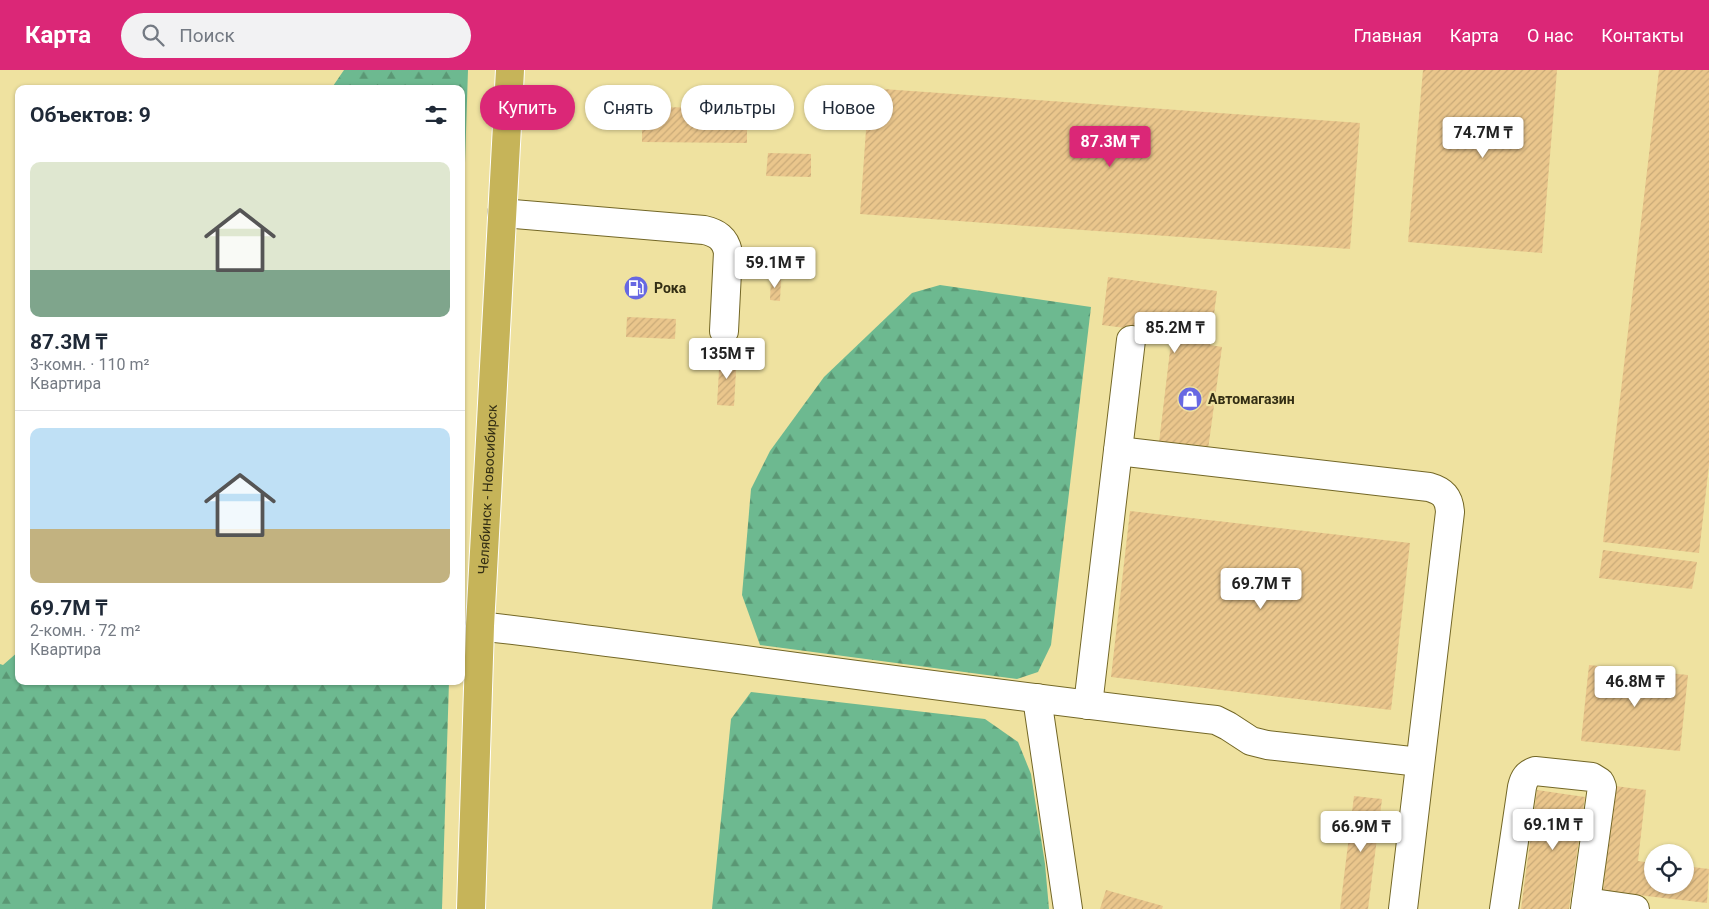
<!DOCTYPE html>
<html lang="ru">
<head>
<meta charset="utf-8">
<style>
  :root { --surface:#fff; --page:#f2f2f3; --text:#1f2937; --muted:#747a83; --line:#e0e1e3; --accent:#db2777 }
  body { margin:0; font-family:Roboto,sans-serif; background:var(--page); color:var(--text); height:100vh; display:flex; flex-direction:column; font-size:19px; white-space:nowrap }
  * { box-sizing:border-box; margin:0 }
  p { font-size:16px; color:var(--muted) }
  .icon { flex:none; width:28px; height:28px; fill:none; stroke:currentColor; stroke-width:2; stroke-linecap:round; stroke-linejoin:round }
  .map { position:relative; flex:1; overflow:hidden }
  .sheet { position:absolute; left:15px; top:15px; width:450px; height:600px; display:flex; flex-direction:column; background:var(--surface); border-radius:10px; box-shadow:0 1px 4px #0004 }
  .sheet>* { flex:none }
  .guide { position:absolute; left:480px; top:15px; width:475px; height:45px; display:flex; gap:10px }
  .tools { position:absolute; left:1644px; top:774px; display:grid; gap:10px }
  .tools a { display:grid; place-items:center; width:50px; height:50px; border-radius:50%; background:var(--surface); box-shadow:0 1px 4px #0004; font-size:25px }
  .price { position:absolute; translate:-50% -42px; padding:0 11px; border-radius:5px; background:#fff; color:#222; font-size:16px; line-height:32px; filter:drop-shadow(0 1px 2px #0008) }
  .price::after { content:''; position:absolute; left:50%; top:30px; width:15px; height:11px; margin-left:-8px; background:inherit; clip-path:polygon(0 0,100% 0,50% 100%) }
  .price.on { background:var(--accent); color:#fff }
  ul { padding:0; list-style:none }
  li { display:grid; align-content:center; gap:10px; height:265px; padding:0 15px }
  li+li { border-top:1px solid var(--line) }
  li span { display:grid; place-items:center; height:155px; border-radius:10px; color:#555 }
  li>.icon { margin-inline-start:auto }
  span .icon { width:90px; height:90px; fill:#fffc; stroke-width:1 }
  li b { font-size:21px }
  h2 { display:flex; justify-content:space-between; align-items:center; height:60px; padding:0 15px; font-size:21px }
  .pill { padding:0 18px; border-radius:22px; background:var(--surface); box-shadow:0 1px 4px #0004; font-size:18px; line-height:45px }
  .pill.on { background:var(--accent); color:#fff }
  header { display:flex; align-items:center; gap:30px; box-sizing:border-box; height:70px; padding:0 25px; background:var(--accent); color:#fff }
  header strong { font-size:24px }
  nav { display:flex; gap:28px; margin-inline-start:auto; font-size:18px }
  .search { width:350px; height:45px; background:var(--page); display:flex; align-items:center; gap:12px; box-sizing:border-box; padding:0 18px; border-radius:28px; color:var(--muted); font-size:19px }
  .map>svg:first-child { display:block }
  .forest { fill:url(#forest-firs) }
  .building { fill:url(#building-hatch) }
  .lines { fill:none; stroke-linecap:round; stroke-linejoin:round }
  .minor-casing { stroke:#736726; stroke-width:30 }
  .highway-casing { stroke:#fff; stroke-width:30 }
  .minor { stroke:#fff; stroke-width:28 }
  .highway { stroke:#c6b459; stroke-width:28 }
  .labels { text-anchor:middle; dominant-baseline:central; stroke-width:4.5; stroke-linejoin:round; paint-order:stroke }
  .poi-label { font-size:14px; font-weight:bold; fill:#332e14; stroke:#efe2a0; text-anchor:start }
  .street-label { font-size:14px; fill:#332e14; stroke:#efe2a0 }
</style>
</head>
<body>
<header>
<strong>Карта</strong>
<div class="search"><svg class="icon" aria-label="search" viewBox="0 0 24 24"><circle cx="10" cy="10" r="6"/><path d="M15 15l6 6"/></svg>Поиск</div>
<nav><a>Главная</a><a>Карта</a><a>О нас</a><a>Контакты</a></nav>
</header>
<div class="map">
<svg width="1709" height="839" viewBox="0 0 1709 839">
  <defs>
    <pattern id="forest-firs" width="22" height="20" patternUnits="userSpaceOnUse" patternTransform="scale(1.25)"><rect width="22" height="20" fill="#6db990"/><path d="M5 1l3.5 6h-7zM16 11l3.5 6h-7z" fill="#5a9774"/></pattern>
    <pattern id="building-hatch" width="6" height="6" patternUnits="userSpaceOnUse" patternTransform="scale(1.25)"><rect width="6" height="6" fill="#eac68c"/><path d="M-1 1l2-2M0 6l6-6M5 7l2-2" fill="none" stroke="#c9aa78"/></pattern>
  </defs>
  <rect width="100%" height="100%" fill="#efe2a0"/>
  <g class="forest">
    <path d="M344,0H468L461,218V19H331Z"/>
    <path d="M940,215L1091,237L1051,575L1038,602L1017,609L760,575L742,525L751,419L770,381L824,307L912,223Z"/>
    <path d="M19,581V611H449L442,839H0V594L3,595Z"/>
    <path d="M751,622L985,649L1018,672L1031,704L1045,794L1049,839H712L731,649Z"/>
  </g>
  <g class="building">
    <path d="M1423,0H1557L1542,183L1408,172Z"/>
    <path d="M1659,0H1709V395L1699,483L1603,472Z"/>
    <path d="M869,18L1360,53L1350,179L860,144Z"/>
    <path d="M642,37L747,38V73L642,72Z"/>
    <path d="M768,83L811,84V107L766,106Z"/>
    <path d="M771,207L781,208L780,231L770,230Z"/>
    <path d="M1108,207L1217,221L1210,275L1222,277L1207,387L1158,381L1172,264L1102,255Z"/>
    <path d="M627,247L676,249L675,269L626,267Z"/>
    <path d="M720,283L737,284L734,336L717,335Z"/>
    <path d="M1130,441L1410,473L1391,640L1111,607Z"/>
    <path d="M1603,480L1697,492L1692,519L1599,508Z"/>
    <path d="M1589,595L1688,605L1680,681L1581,671Z"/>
    <path d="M1615,716L1646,720L1638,791L1652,793V815H1685V796L1709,799L1707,833L1603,821Z"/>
    <path d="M1537,720L1585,727L1569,839H1521Z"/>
    <path d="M1354,726L1382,729L1368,839H1340Z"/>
    <path d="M1106,820L1163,836L1162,839H1100Z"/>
  </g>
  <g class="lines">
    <defs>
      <g id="minor">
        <path d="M502,143L704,160C717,163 725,168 728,182L724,261"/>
        <path d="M1118,381L1429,417C1443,421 1449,427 1450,442L1403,839"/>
        <path d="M480,556C726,586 970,622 1216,650L1228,656L1251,671L1267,675L1420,692"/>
        <path d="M1037,628L1068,839"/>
        <path d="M1088,635L1131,270"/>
        <path d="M1586,832L1635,839"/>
        <path d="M1504,839L1522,717C1524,708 1527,704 1535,701L1592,707L1600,712L1602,717L1585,839"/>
      </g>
      <g id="highway">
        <path id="s1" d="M471,839L480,556L510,0"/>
      </g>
    </defs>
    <use href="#minor" class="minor-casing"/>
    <use href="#highway" class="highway-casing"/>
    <use href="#minor" class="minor"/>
    <use href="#highway" class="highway"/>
  </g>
  <defs>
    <symbol id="fuel-disc" viewBox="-11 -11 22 22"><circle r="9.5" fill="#6768e2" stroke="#efe2a0"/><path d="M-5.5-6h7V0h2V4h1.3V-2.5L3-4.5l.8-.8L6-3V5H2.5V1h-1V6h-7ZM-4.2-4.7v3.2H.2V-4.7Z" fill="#fff"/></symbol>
    <symbol id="shop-disc" viewBox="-11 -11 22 22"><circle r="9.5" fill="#6768e2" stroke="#efe2a0"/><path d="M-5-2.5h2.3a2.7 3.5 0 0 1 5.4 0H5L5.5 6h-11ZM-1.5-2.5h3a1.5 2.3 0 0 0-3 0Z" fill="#fff"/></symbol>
  </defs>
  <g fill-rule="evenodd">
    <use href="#fuel-disc" x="622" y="204" width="28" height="28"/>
    <use href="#shop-disc" x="1176" y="315" width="28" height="28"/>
  </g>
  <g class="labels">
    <g class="poi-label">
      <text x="654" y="218">Рока</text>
      <text x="1208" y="329">Автомагазин</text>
    </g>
    <g class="street-label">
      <text stroke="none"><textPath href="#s1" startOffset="420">Челябинск - Новосибирск</textPath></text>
    </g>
  </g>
</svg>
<div class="tools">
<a><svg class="icon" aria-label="locate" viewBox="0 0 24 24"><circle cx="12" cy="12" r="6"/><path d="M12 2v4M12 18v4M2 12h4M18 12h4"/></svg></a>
</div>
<b class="price" style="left:1483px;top:89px">74.7M ₸</b>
<b class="price on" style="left:1110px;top:98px">87.3M ₸</b>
<b class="price" style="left:775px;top:219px">59.1M ₸</b>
<b class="price" style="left:1175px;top:284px">85.2M ₸</b>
<b class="price" style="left:727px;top:310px">135M ₸</b>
<b class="price" style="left:1261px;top:540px">69.7M ₸</b>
<b class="price" style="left:1635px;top:638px">46.8M ₸</b>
<b class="price" style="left:1553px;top:781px">69.1M ₸</b>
<b class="price" style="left:1361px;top:783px">66.9M ₸</b>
<div class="guide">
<a class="pill on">Купить</a>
<a class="pill">Снять</a>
<a class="pill">Фильтры</a>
<a class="pill">Новое</a>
</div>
<section class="sheet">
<h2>Объектов: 9<svg class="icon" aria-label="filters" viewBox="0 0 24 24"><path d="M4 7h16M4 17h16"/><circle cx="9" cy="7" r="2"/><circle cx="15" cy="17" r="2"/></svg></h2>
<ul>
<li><span style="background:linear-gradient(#dfe7d0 70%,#7fa58c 0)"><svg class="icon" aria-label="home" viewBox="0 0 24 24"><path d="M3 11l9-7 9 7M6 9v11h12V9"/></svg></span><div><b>87.3M ₸</b><p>3-комн. · 110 m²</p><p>Квартира</p></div></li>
<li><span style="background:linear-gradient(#bfe0f5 65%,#c2b280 0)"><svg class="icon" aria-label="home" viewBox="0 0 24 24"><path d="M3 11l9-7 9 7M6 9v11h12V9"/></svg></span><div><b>69.7M ₸</b><p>2-комн. · 72 m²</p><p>Квартира</p></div></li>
</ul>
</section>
</div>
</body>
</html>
